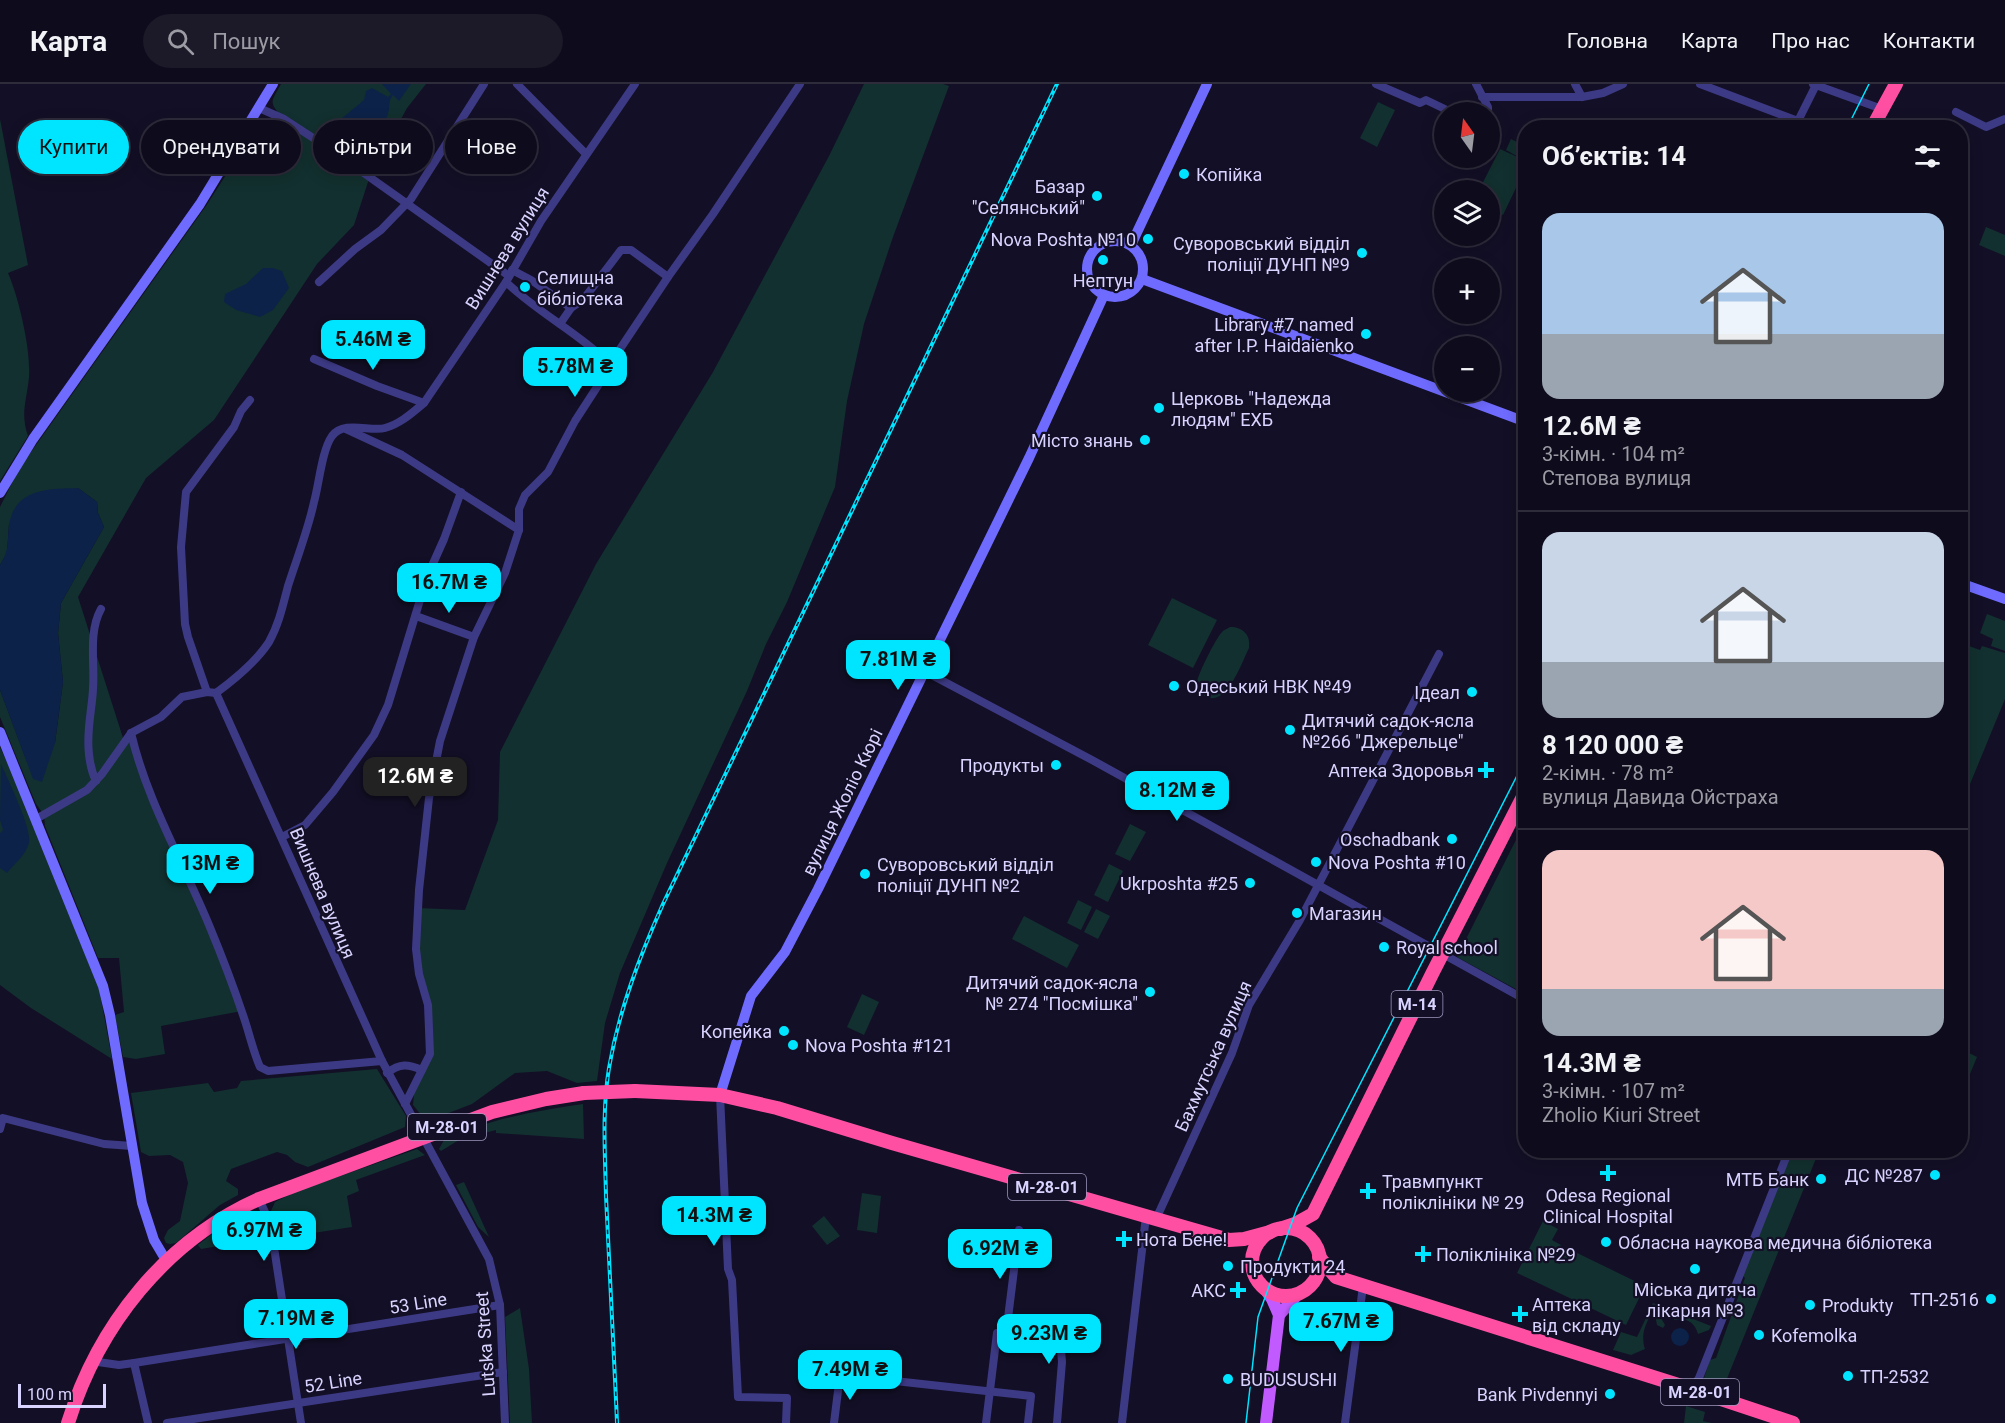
<!DOCTYPE html>
<html lang="uk">
<head>
<meta charset="utf-8">
<style>
  :root { --surface:#0e0b1c; --page:#1c1929; --text:#f1f3f6; --muted:#9b9ba3; --line:#2e2b3b; --accent:#00e5ff }
  body { margin:0; font-family:Roboto,sans-serif; background:var(--page); color:var(--text); height:100vh; display:flex; flex-direction:column; font-size:22px; white-space:nowrap }
  * { box-sizing:border-box; margin:0 }
  p { font-size:20px; color:var(--muted) }
  .icon { flex:none; width:33px; height:33px; fill:none; stroke:currentColor; stroke-width:2; stroke-linecap:round; stroke-linejoin:round }
  .map { position:relative; flex:1; overflow:hidden }
  .sheet { position:absolute; left:1518px; top:36px; width:450px; height:1038px; display:flex; flex-direction:column; background:var(--surface); border-radius:24px; box-shadow:0 3px 15px #0003,0 0 0 2px var(--line) }
  .sheet>* { flex:none }
  .top-card { position:absolute; left:18px; top:36px; width:570px; height:54px; display:flex; gap:12px }
  .needle { width:39px; rotate:346deg }
  .buttons { position:absolute; left:1434px; top:18px; display:grid; gap:12px }
  .buttons a { display:grid; place-items:center; width:66px; height:66px; border-radius:50%; background:var(--surface); box-shadow:0 3px 15px #0003,0 0 0 2px var(--line); font-size:30px }
  .scale { position:absolute; left:18px; bottom:15px; width:88px; box-sizing:border-box; padding-left:6px; border:3px solid #d9d4ff; border-top:0; font-size:16px; line-height:21px; white-space:nowrap; color:#d9d4ff; -webkit-text-stroke:4px #130f26; paint-order:stroke }
  .price { position:absolute; translate:-50% -51px; padding:0 14px; border-radius:12px; background:var(--accent); color:#111; font-size:20px; line-height:39px; filter:drop-shadow(0 2px 3px #0008) }
  .price::after { content:''; position:absolute; left:50%; top:36px; width:18px; height:14px; margin-left:-9px; background:inherit; clip-path:polygon(0 0,100% 0,50% 100%) }
  .price.current { background:#222; color:#fff }
  ul { padding:0; list-style:none }
  li { display:grid; align-content:center; gap:12px; height:318px; padding:0 24px }
  li+li { border-top:2px solid var(--line) }
  li span { display:grid; place-items:center; height:186px; border-radius:18px; color:#555 }
  li>.icon { margin-inline-start:auto }
  span .icon { width:108px; height:108px; fill:#fffc; stroke-width:1 }
  li b { font-size:26px }
  h2 { display:flex; justify-content:space-between; align-items:center; height:72px; padding:0 24px; font-size:26px }
  .tag { padding:0 21px; border-radius:27px; background:var(--surface); box-shadow:0 3px 15px #0003,0 0 0 2px var(--line); font-size:21px; line-height:54px }
  .tag.current { background:var(--accent); color:#111 }
  header { display:flex; align-items:center; gap:36px; box-sizing:border-box; height:84px; padding:0 30px; background:var(--surface); border-bottom:2px solid var(--line) }
  header strong { font-size:28px }
  nav { display:flex; gap:33px; margin-inline-start:auto; font-size:21px }
  .search { width:420px; height:54px; background:var(--page); display:flex; align-items:center; gap:15px; box-sizing:border-box; padding:0 21px; border-radius:33px; color:var(--muted); font-size:22px }
  .map>svg:first-child { display:block }
  .green { fill:#12302f }
  .water { fill:#0c2248 }
  .lines { fill:none; stroke-linecap:round; stroke-linejoin:round }
  .street { stroke:#3d3a85; stroke-width:8 }
  .secondary { stroke:#6f6bff; stroke-width:10 }
  .primary { stroke:#c25bff; stroke-width:12 }
  .highway { stroke:#ff4fa3; stroke-width:14 }
  .tram { stroke:#00e5ff; stroke-width:1.5 }
  .rail-casing { stroke:#00e5ff; stroke-width:4 }
  .rail { stroke:#130f26; stroke-width:1.5; stroke-dasharray:4.5; stroke-linecap:butt }
  .highway-bridge { stroke:#ff4fa3; stroke-width:14 }
  .poi-dot { fill:#00e5ff; stroke:#130f26; stroke-width:2 }
  .labels { text-anchor:middle; dominant-baseline:central; stroke-width:4.5; stroke-linejoin:round; paint-order:stroke }
  .shield { fill:#130f26; stroke:#9e99be; stroke-width:1.5 }
  .shield-label { font-size:16px; font-weight:bold; fill:#d9d4ff }
  .poi-label { font-size:18px; fill:#d9d4ff; stroke:#130f26; text-anchor:start }
  .street-label { font-size:18px; fill:#d9d4ff; stroke:#130f26 }
</style>
</head>
<body>
<header>
<strong>Карта</strong>
<div class="search"><svg class="icon" aria-label="search" viewBox="0 0 24 24"><circle cx="10" cy="10" r="6"/><path d="M15 15l6 6"/></svg>Пошук</div>
<nav><a>Головна</a><a>Карта</a><a>Про нас</a><a>Контакти</a></nav>
</header>
<div class="map">
<svg width="2005" height="1339" viewBox="0 0 2005 1339">
  <rect width="100%" height="100%" fill="#130f26"/>
  <g class="green">
    <path d="M281,0H426L407,24L370,92L354,141L317,180L214,336L146,394L78,513L124,657L133,658L242,927L161,942L165,970L136,975L123,973L115,931L124,928L119,874H98L45,742L44,731L36,720L0,633V606L27,678L55,659L63,598L58,549L61,519L104,443L98,429L97,418L78,404L9,440L7,469L0,481V423L19,385L206,122L258,41L264,35H283C269,17 270,20 281,0Z"/>
    <path d="M864,0H943L949,2L893,153L864,240L847,317L835,403L787,518L766,560L747,607L667,779L620,889L605,939L597,997L577,999L547,987L515,989L472,1020L433,1035L422,1032L413,1021L415,999L429,976L428,921L419,890L418,824L465,826L498,736L500,668L596,480L713,288L829,72Z"/>
    <path d="M1378,18L1395,26L1377,63L1360,54Z"/>
    <path d="M0,35L28,181L8,189C19,214 31,266 29,293C27,316 20,329 28,352L0,397Z"/>
    <path d="M1511,55L1525,62L1524,76L1525,77V85L1503,131L1490,125V106H1479L1500,65L1522,75L1506,66Z"/>
    <path d="M1986,143L2005,151V172L1979,161Z"/>
    <path d="M1172,514L1217,536L1193,584L1148,561Z"/>
    <path d="M1987,530L2005,537V567L1991,562L1993,555L1980,549Z"/>
    <path d="M1230,543C1243,543 1251,551 1249,564C1242,578 1227,622 1207,613C1201,611 1197,605 1197,598C1198,590 1216,554 1222,548C1225,545 1227,545 1230,543Z"/>
    <path d="M1969,562L1980,566L1982,562L2005,569V615L1961,722L1960,590Z"/>
    <path d="M0,663L18,702L99,904L112,975L31,924L0,901Z"/>
    <path d="M1525,738V910L1457,873Z"/>
    <path d="M1130,740L1146,748L1130,777L1115,770Z"/>
    <path d="M1109,780L1123,787L1108,818L1094,811Z"/>
    <path d="M1078,816L1092,823L1081,846L1067,839Z"/>
    <path d="M1096,825L1110,832L1098,855L1084,848Z"/>
    <path d="M1024,832L1079,861L1067,884L1012,855Z"/>
    <path d="M862,910L879,918L864,951L847,943Z"/>
    <path d="M1961,965L1977,973L1961,1012Z"/>
    <path d="M377,985L406,1032L405,1043L308,1083L295,1078L287,1071L277,1068L231,1085L226,1097L238,1105V1111L220,1121L176,1159L170,1160L166,1159L164,1154L168,1146L180,1137L188,1099L183,1078L170,1071L149,1072L141,1068L131,1009L208,999L214,1008L237,1004L241,997Z"/>
    <path d="M583,1020L584,1055L496,1049V1046L459,1056L441,1067L439,1065L444,1056C487,1035 536,1027 583,1020Z"/>
    <path d="M417,1065L425,1071L356,1096L359,1107L347,1112L352,1143L281,1154L275,1150L271,1127L275,1118L295,1108Z"/>
    <path d="M1792,1067H1819L1722,1307L1706,1301L1704,1294L1710,1276L1716,1274L1745,1194L1741,1190Z"/>
    <path d="M464,1098L489,1153L478,1143L456,1101Z"/>
    <path d="M862,1109L881,1112L877,1149L857,1146Z"/>
    <path d="M254,1128L262,1130L264,1139L252,1143L256,1156L201,1165L198,1161C215,1148 233,1131 254,1128Z"/>
    <path d="M824,1132L840,1152L827,1161L812,1142Z"/>
    <path d="M1543,1137L1558,1145L1552,1156L1561,1161L1554,1177L1560,1180L1567,1164L1645,1202L1626,1241L1517,1189Z"/>
    <path d="M1653,1219L1711,1242L1709,1246L1698,1250C1695,1238 1686,1233 1674,1236L1673,1232L1668,1229L1663,1230L1661,1234L1665,1241L1663,1244L1657,1241L1656,1236L1660,1228L1654,1225C1647,1238 1640,1248 1645,1265L1631,1271L1613,1266L1621,1248L1637,1253Z"/>
    <path d="M520,1224L529,1285L532,1339H510L505,1233Z"/>
    <path d="M1686,1322L1705,1328L1703,1337L1712,1339H1684Z"/>
  </g>
  <g class="water">
    <path d="M382,0H411L399,17L393,11C388,17 390,23 388,30C384,42 374,41 371,61L366,65L351,61L334,47L341,35L364,16L366,7L372,4L388,13L391,10Z"/>
    <path d="M263,184H273L282,187L289,204L273,226L260,233L236,226L224,218L225,210L246,200Z"/>
    <path d="M78,404L97,418L98,429L104,443L61,519L58,549L63,598L55,659L42,698L33,695L0,606V481C10,465 7,459 9,441C15,404 48,405 78,404Z"/>
    <path d="M1,680C8,696 32,744 29,759C26,771 14,780 7,789L0,784V749L3,746L0,736Z"/>
    <circle cx="1680" cy="1253" r="9"/>
  </g>
  <g class="lines">
    <g class="street">
      <path d="M517,0L586,70"/>
      <path d="M1376,0L1420,19L1426,16L1451,28"/>
      <path d="M1476,0L1488,23V28"/>
      <path d="M1575,0L1582,13"/>
      <path d="M1700,0L1798,37L1816,1"/>
      <path d="M1813,0L1882,25"/>
      <path d="M1482,13H1582L1603,9L1623,0"/>
      <path d="M259,24L284,35L330,65L509,192"/>
      <path d="M1956,28L1986,43L2005,35"/>
      <path d="M512,186L531,196L571,224"/>
      <path d="M319,198L355,165L381,146L411,115L484,0"/>
      <path d="M506,198C538,229 579,249 610,280"/>
      <path d="M560,240L571,224L583,216L621,166H631L668,193L713,130L800,0"/>
      <path d="M314,275L377,302L424,319"/>
      <path d="M346,345L402,371L519,446"/>
      <path d="M416,532L474,553"/>
      <path d="M924,587L1092,676L1526,916"/>
      <path d="M207,608L188,553L185,540L181,463L186,408L234,343L241,327L250,316"/>
      <path d="M216,609L382,977L489,1175L500,1221L505,1339"/>
      <path d="M131,649C147,717 182,776 209,841C221,870 233,901 243,931C249,948 253,967 260,983L268,987L382,977"/>
      <path d="M96,697C92,689 90,680 89,670C86,648 92,626 93,605C95,580 88,548 101,525"/>
      <path d="M36,735L87,706L102,690L131,649L161,633L182,613L207,608L216,609C235,595 256,578 269,558C279,540 283,521 288,502C297,474 308,446 314,418C319,400 322,366 332,352C344,336 370,348 385,344C400,340 412,329 424,319L506,198L541,137L635,0"/>
      <path d="M282,753L305,741L333,708L374,651L388,621L427,493L444,455L461,408"/>
      <path d="M387,989C400,979 408,980 422,986"/>
      <path d="M720,1011L728,1185L732,1196L738,1313L787,1314L786,1339"/>
      <path d="M405,1020L430,970L428,921L419,890L416,865L419,806L429,714L440,657L474,553L505,489L519,446V425L525,411L548,388L575,337L608,286L610,280L668,193"/>
      <path d="M0,1045L3,1034L104,1060L132,1062"/>
      <path d="M259,1115L269,1137L273,1157L301,1339"/>
      <path d="M1156,1135L1232,969L1249,921L1300,836L1439,570"/>
      <path d="M1006,1250L1019,1146"/>
      <path d="M91,1277L119,1281L134,1279L500,1221"/>
      <path d="M134,1279L148,1339"/>
      <path d="M1691,1305L1699,1294L1789,1066"/>
      <path d="M167,1339L503,1288"/>
      <path d="M834,1339L840,1291L1031,1312L1028,1339"/>
      <path d="M986,1339L997,1249L1050,1258L1061,1266L1062,1278L1057,1339"/>
      <path d="M1122,1339L1146,1132"/>
      <path d="M1345,1339L1363,1202"/>
    </g>
    <g class="secondary">
      <circle cx="1115" cy="185" r="28"/>
      <path d="M1131,161L1207,0"/>
      <path d="M1142,195L1526,338"/>
      <path d="M0,409L33,355L200,120L273,0"/>
      <path d="M1960,499L2005,515"/>
      <path d="M0,648L103,902L110,931L142,1119L154,1156L167,1178"/>
      <path d="M720,1011L751,912L785,868L818,805L1029,374L1104,211"/>
    </g>
    <g class="primary">
      <path d="M1265,1205L1272,1215L1279,1231L1266,1339"/>
      <path d="M1279,1231L1299,1209"/>
    </g>
    <g class="highway">
      <path d="M1872,44L1896,0"/>
      <path d="M635,1007L720,1011L777,1024L892,1059L1229,1156L1244,1155L1270,1148"/>
      <circle cx="1286" cy="1178" r="34"/>
      <path d="M1280,1145L1295,1140L1313,1130L1433,888L1526,707"/>
      <path d="M1319,1173L1336,1193L1691,1305L1793,1339"/>
      <path d="M68,1339C98,1242 165,1157 259,1115L492,1028L546,1015L584,1009"/>
    </g>
    <g class="tram">
      <path d="M1847,44L1869,0"/>
      <path d="M1246,1339L1258,1233L1297,1124L1526,674"/>
    </g>
    <defs>
      <path id="rail" d="M617,1339C614,1263 609,1187 606,1112C605,1069 602,1026 609,984C619,926 639,874 663,820L1057,0"/>
    </defs>
    <use href="#rail" class="rail-casing"/>
    <use href="#rail" class="rail"/>
    <path class="highway-bridge" d="M584,1009L635,1007"/>
  </g>
  <g class="poi-dot">
    <circle cx="1184" cy="90" r="6"/>
    <circle cx="1097" cy="112" r="6"/>
    <circle cx="1148" cy="155" r="6"/>
    <circle cx="1362" cy="169" r="6"/>
    <circle cx="1103" cy="176" r="6"/>
    <circle cx="525" cy="203" r="6"/>
    <circle cx="1366" cy="250" r="6"/>
    <circle cx="1159" cy="324" r="6"/>
    <circle cx="1145" cy="356" r="6"/>
    <circle cx="1174" cy="602" r="6"/>
    <circle cx="1472" cy="608" r="6"/>
    <circle cx="1290" cy="646" r="6"/>
    <circle cx="1056" cy="681" r="6"/>
    <path d="M1483 677h6v6h6v6h-6v6h-6v-6h-6v-6h6z"/>
    <circle cx="1452" cy="755" r="6"/>
    <circle cx="1316" cy="778" r="6"/>
    <circle cx="865" cy="790" r="6"/>
    <circle cx="1250" cy="799" r="6"/>
    <circle cx="1297" cy="829" r="6"/>
    <circle cx="1384" cy="863" r="6"/>
    <circle cx="1150" cy="908" r="6"/>
    <circle cx="784" cy="947" r="6"/>
    <circle cx="793" cy="961" r="6"/>
    <path d="M1605 1080h6v6h6v6h-6v6h-6v-6h-6v-6h6z"/>
    <circle cx="1935" cy="1091" r="6"/>
    <circle cx="1821" cy="1095" r="6"/>
    <path d="M1365 1098h6v6h6v6h-6v6h-6v-6h-6v-6h6z"/>
    <path d="M1121 1146h6v6h6v6h-6v6h-6v-6h-6v-6h6z"/>
    <circle cx="1606" cy="1158" r="6"/>
    <path d="M1420 1161h6v6h6v6h-6v6h-6v-6h-6v-6h6z"/>
    <circle cx="1228" cy="1182" r="6"/>
    <circle cx="1695" cy="1185" r="6"/>
    <path d="M1235 1197h6v6h6v6h-6v6h-6v-6h-6v-6h6z"/>
    <circle cx="1991" cy="1215" r="6"/>
    <circle cx="1810" cy="1221" r="6"/>
    <path d="M1517 1221h6v6h6v6h-6v6h-6v-6h-6v-6h6z"/>
    <circle cx="1759" cy="1251" r="6"/>
    <circle cx="1848" cy="1292" r="6"/>
    <circle cx="1228" cy="1295" r="6"/>
    <circle cx="1610" cy="1310" r="6"/>
  </g>
  <g class="labels">
    <g class="shield">
      <rect x="1391.5" y="907" width="51" height="26" rx="4.5"/>
      <rect x="408" y="1030" width="78" height="26" rx="4.5"/>
      <rect x="1008" y="1090" width="78" height="26" rx="4.5"/>
      <rect x="1661" y="1295" width="78" height="26" rx="4.5"/>
    </g>
    <g class="shield-label">
      <text x="1417" y="920">М-14</text>
      <text x="447" y="1043">М-28-01</text>
      <text x="1047" y="1103">М-28-01</text>
      <text x="1700" y="1308">М-28-01</text>
    </g>
    <g class="poi-label">
      <text x="1196" y="90">Копійка</text>
      <text x="1085" y="102" text-anchor="end">Базар<tspan x="1085" dy="21">"Селянський"</tspan></text>
      <text x="1136" y="155" text-anchor="end">Nova Poshta №10</text>
      <text x="1350" y="159" text-anchor="end">Суворовський відділ<tspan x="1350" dy="21">поліції ДУНП №9</tspan></text>
      <text x="537" y="193">Селищна<tspan x="537" dy="21">бібліотека</tspan></text>
      <text x="1103" y="196" text-anchor="middle">Нептун</text>
      <text x="1354" y="240" text-anchor="end">Library #7 named<tspan x="1354" dy="21">after I.P. Haidaienko</tspan></text>
      <text x="1171" y="314">Церковь "Надежда<tspan x="1171" dy="21">людям" ЕХБ</tspan></text>
      <text x="1133" y="356" text-anchor="end">Місто знань</text>
      <text x="1186" y="602">Одеський НВК №49</text>
      <text x="1460" y="608" text-anchor="end">Ідеал</text>
      <text x="1302" y="636">Дитячий садок-ясла<tspan x="1302" dy="21">№266 "Джерельце"</tspan></text>
      <text x="1044" y="681" text-anchor="end">Продукты</text>
      <text x="1474" y="686" text-anchor="end">Аптека Здоровья</text>
      <text x="1440" y="755" text-anchor="end">Oschadbank</text>
      <text x="1328" y="778">Nova Poshta #10</text>
      <text x="877" y="780">Суворовський відділ<tspan x="877" dy="21">поліції ДУНП №2</tspan></text>
      <text x="1238" y="799" text-anchor="end">Ukrposhta #25</text>
      <text x="1309" y="829">Магазин</text>
      <text x="1396" y="863">Royal school</text>
      <text x="1138" y="898" text-anchor="end">Дитячий садок-ясла<tspan x="1138" dy="21">№ 274 "Посмішка"</tspan></text>
      <text x="772" y="947" text-anchor="end">Копейка</text>
      <text x="805" y="961">Nova Poshta #121</text>
      <text x="1923" y="1091" text-anchor="end">ДС №287</text>
      <text x="1809" y="1095" text-anchor="end">МТБ Банк</text>
      <text x="1382" y="1097">Травмпункт<tspan x="1382" dy="21">поліклініки № 29</tspan></text>
      <text x="1608" y="1111" text-anchor="middle">Odesa Regional<tspan x="1608" dy="21">Clinical Hospital</tspan></text>
      <text x="1136" y="1155">Нота Бене!</text>
      <text x="1618" y="1158">Обласна наукова медична бібліотека</text>
      <text x="1436" y="1170">Поліклініка №29</text>
      <text x="1240" y="1182">Продукти 24</text>
      <text x="1695" y="1205" text-anchor="middle">Міська дитяча<tspan x="1695" dy="21">лікарня №3</tspan></text>
      <text x="1226" y="1206" text-anchor="end">АКС</text>
      <text x="1979" y="1215" text-anchor="end">ТП-2516</text>
      <text x="1532" y="1220">Аптека<tspan x="1532" dy="21">від складу</tspan></text>
      <text x="1822" y="1221">Produkty</text>
      <text x="1771" y="1251">Kofemolka</text>
      <text x="1860" y="1292">ТП-2532</text>
      <text x="1240" y="1295">BUDUSUSHI</text>
      <text x="1598" y="1310" text-anchor="end">Bank Pivdennyi</text>
    </g>
    <g class="street-label">
      <text transform="translate(507 164) rotate(-58)">Вишнева вулиця</text>
      <text transform="translate(842 718) rotate(-64)">вулиця Жоліо Кюрі</text>
      <text transform="translate(323 809) rotate(67)">Вишнева вулиця</text>
      <text transform="translate(1213 972) rotate(-66)">Бахмутська вулиця</text>
      <text transform="translate(418 1219) rotate(-9)">53 Line</text>
      <text transform="translate(485 1260) rotate(-94)">Lutska Street</text>
      <text transform="translate(333 1298) rotate(-9)">52 Line</text>
    </g>
  </g>
</svg>
<div class="buttons">
<a><svg class="needle" viewBox="-14 -14 28 28"><path d="M0-13l5 13h-10z" fill="#e53935"/><path d="M0 13l5-13h-10z" fill="#9b9ba3"/></svg></a>
<a><svg class="icon" aria-label="layers" viewBox="0 0 24 24"><path d="M12 4l9 5-9 5-9-5zM3 14l9 5 9-5"/></svg></a>
<a>+</a>
<a>−</a>
</div>
<div class="scale">100 m</div>
<b class="price" style="left:373px;top:287px">5.46M ₴</b>
<b class="price" style="left:575px;top:314px">5.78M ₴</b>
<b class="price" style="left:449px;top:530px">16.7M ₴</b>
<b class="price" style="left:898px;top:607px">7.81M ₴</b>
<b class="price current" style="left:415px;top:724px">12.6M ₴</b>
<b class="price" style="left:1177px;top:738px">8.12M ₴</b>
<b class="price" style="left:210px;top:811px">13M ₴</b>
<b class="price" style="left:714px;top:1163px">14.3M ₴</b>
<b class="price" style="left:264px;top:1178px">6.97M ₴</b>
<b class="price" style="left:1000px;top:1196px">6.92M ₴</b>
<b class="price" style="left:296px;top:1266px">7.19M ₴</b>
<b class="price" style="left:1341px;top:1269px">7.67M ₴</b>
<b class="price" style="left:1049px;top:1281px">9.23M ₴</b>
<b class="price" style="left:850px;top:1317px">7.49M ₴</b>
<div class="top-card">
<a class="tag current">Купити</a>
<a class="tag">Орендувати</a>
<a class="tag">Фільтри</a>
<a class="tag">Нове</a>
</div>
<section class="sheet">
<h2>Об’єктів: 14<svg class="icon" aria-label="filters" viewBox="0 0 24 24"><path d="M4 7h16M4 17h16"/><circle cx="9" cy="7" r="2"/><circle cx="15" cy="17" r="2"/></svg></h2>
<ul>
<li><span style="background:linear-gradient(#a9c7e8 65%,#9aa5b1 0)"><svg class="icon" aria-label="home" viewBox="0 0 24 24"><path d="M3 11l9-7 9 7M6 9v11h12V9"/></svg></span><div><b>12.6M ₴</b><p>3-кімн. · 104 m²</p><p>Степова вулиця</p></div></li>
<li><span style="background:linear-gradient(#c9d6e8 70%,#9aa5b1 0)"><svg class="icon" aria-label="home" viewBox="0 0 24 24"><path d="M3 11l9-7 9 7M6 9v11h12V9"/></svg></span><div><b>8 120 000 ₴</b><p>2-кімн. · 78 m²</p><p>вулиця Давида Ойстраха</p></div></li>
<li><span style="background:linear-gradient(#f6c9c9 75%,#9aa5b1 0)"><svg class="icon" aria-label="home" viewBox="0 0 24 24"><path d="M3 11l9-7 9 7M6 9v11h12V9"/></svg></span><div><b>14.3M ₴</b><p>3-кімн. · 107 m²</p><p>Zholio Kiuri Street</p></div></li>
</ul>
</section>
</div>
</body>
</html>
